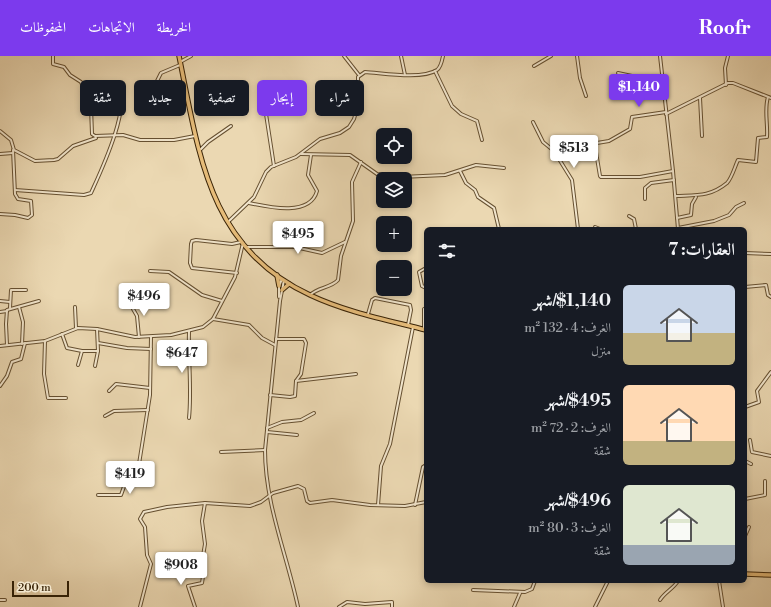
<!DOCTYPE html>
<html lang="ar">
<head>
<meta charset="utf-8">
<style>
  :root { --surface:#171b24; --page:#20242c; --text:#f1f3f6; --muted:#9ea1a6; --accent:#7c3aed }
  body { margin:0; font-family:"Libre Bodoni",Amiri,serif; background:var(--page); color:var(--text); direction:rtl; height:100vh; display:flex; flex-direction:column; font-size:15px; white-space:nowrap }
  * { box-sizing:border-box; margin:0 }
  p { font-size:13px; color:var(--muted) }
  .icon { flex:none; width:22px; height:22px; fill:none; stroke:currentColor; stroke-width:2; stroke-linecap:round; stroke-linejoin:round }
  .map { position:relative; flex:1; overflow:hidden; direction:ltr }
  .details { position:absolute; left:424px; top:171px; width:323px; height:356px; display:flex; flex-direction:column; background:var(--surface); border-radius:6px; box-shadow:0 2px 6px #0003; direction:rtl }
  .details>* { flex:none }
  .top-card { position:absolute; left:12px; top:24px; width:352px; height:36px; direction:rtl; display:flex; gap:8px }
  .buttons { position:absolute; left:376px; top:72px; display:grid; gap:8px }
  .buttons a { display:grid; place-items:center; width:36px; height:36px; border-radius:6px; background:var(--surface); box-shadow:0 2px 6px #0003; font-size:20px }
  .scale { position:absolute; left:12px; bottom:10px; width:57px; box-sizing:border-box; padding-left:4px; border:2px solid #392306; border-top:0; font-size:11px; line-height:14px; white-space:nowrap; color:#392306; -webkit-text-stroke:3px #f2e6cd; paint-order:stroke }
  .price { position:absolute; translate:-50% -34px; padding:0 9px; border-radius:4px; background:#fff; color:#222; font-size:13px; line-height:26px; filter:drop-shadow(0 1px 2px #0008) }
  .price::after { content:''; position:absolute; left:50%; top:24px; width:12px; height:9px; margin-left:-6px; background:inherit; clip-path:polygon(0 0,100% 0,50% 100%) }
  .price.active { background:var(--accent); color:#fff }
  ul { padding:0; list-style:none }
  li { display:flex; align-items:center; gap:12px; height:100px; padding:0 12px }
  li span { display:grid; place-items:center; flex:none; width:112px; height:80px; border-radius:6px; color:#555 }
  li>.icon { margin-inline-start:auto }
  span .icon { width:48px; height:48px; fill:#fffc; stroke-width:1 }
  li b { font-size:17px }
  h2 { display:flex; justify-content:space-between; align-items:center; height:48px; padding:0 12px; font-size:17px }
  .chip { padding:0 14px; border-radius:6px; background:var(--surface); box-shadow:0 2px 6px #0003; font-size:14px; line-height:36px }
  .chip.active { background:var(--accent); color:#fff }
  header { display:flex; align-items:center; gap:24px; box-sizing:border-box; height:56px; padding:0 20px; background:var(--accent); color:#fff }
  header strong { font-size:19px }
  nav { display:flex; gap:22px; margin-inline-start:auto; font-size:14px }
  .map>svg:first-child { display:block }
  .lines { fill:none; stroke-linecap:round; stroke-linejoin:round }
  .street-casing { stroke:#665031; stroke-width:4 }
  .primary-casing { stroke:#392306; stroke-width:5.5 }
  .street { stroke:#f2e6cd; stroke-width:2 }
  .primary { stroke:#e6bc79; stroke-width:3.5 }
</style>
</head>
<body>
<header>
<strong>Roofr</strong>
<nav><a>الخريطة</a><a>الاتجاهات</a><a>المحفوظات</a></nav>
</header>
<div class="map">
<svg width="771" height="551" viewBox="0 0 771 551">
  <rect width="100%" height="100%" fill="#ebd8b2"/>
  <filter id="stains"><feTurbulence type="fractalNoise" baseFrequency=".005" numOctaves="4"/><feColorMatrix values="0 0 0 0 .2 0 0 0 0 .09 0 0 0 0 .02 0 0 0 .5 -.17"/></filter>
  <radialGradient id="worn" r=".72"><stop offset=".6" stop-color="#630" stop-opacity="0"/><stop offset="1" stop-color="#630" stop-opacity=".3"/></radialGradient>
  <g class="lines">
    <defs>
      <g id="street">
        <path d="M53,0V8L64,11L70,19L81,26L91,51L92,78L95,80L123,79L140,84H174L195,80"/>
        <path d="M344,0L359,19"/>
        <path d="M401,0L405,19"/>
        <path d="M577,0L580,22L586,40"/>
        <path d="M660,0L673,115L678,173"/>
        <path d="M180,6L191,0"/>
        <path d="M534,10L551,0"/>
        <path d="M435,15L452,50L461,58L477,65L482,84"/>
        <path d="M618,17L632,20L663,32"/>
        <path d="M157,25L161,17L180,9"/>
        <path d="M653,27H663"/>
        <path d="M726,29L725,12L728,0"/>
        <path d="M262,32L274,110"/>
        <path d="M700,42L702,80"/>
        <path d="M666,56L632,61L630,73L609,85L597,87L595,90L600,120L601,121H640L673,115"/>
        <path d="M666,58L728,27H733L771,42"/>
        <path d="M533,66L543,86L554,95L572,124L578,173"/>
        <path d="M0,75L11,84L14,94L35,105L54,104L58,103L73,90L96,82"/>
        <path d="M199,95L208,86L231,70"/>
        <path d="M0,98L13,97"/>
        <path d="M301,98L350,99L377,118L401,121L445,119L476,109L504,112"/>
        <path d="M460,115L466,127L475,134L478,141L494,152L499,173"/>
        <path d="M15,134L84,139L91,137C101,115 132,50 118,28"/>
        <path d="M676,140C696,139 710,141 727,127C732,122 735,110 738,104L756,106L758,82L767,81C768,67 764,54 768,41"/>
        <path d="M645,143V132L651,127L674,124"/>
        <path d="M249,147C268,151 310,161 317,135L308,119L311,99"/>
        <path d="M0,158L15,159L28,162L32,159L31,145L18,143L15,138L13,94"/>
        <path d="M629,160L634,163L636,173"/>
        <path d="M677,162L691,159L692,148L696,141"/>
        <path d="M229,165L254,141L266,116L271,111L296,101L320,83L340,77L349,71L354,63L358,49V21L365,16C383,17 421,24 437,14C441,11 442,5 443,0"/>
        <path d="M595,171L600,173"/>
        <path d="M678,172L714,165L729,159L736,151L744,147"/>
        <path d="M247,191H295L322,197L345,186"/>
        <path d="M745,197L771,198"/>
        <path d="M426,212L419,216L422,230L426,232"/>
        <path d="M150,215L169,216L202,239L222,245"/>
        <path d="M237,217L192,212L190,207L191,188L192,185L196,184L232,188L241,186"/>
        <path d="M284,224L280,245L265,394C265,448 287,499 298,551"/>
        <path d="M745,231L766,229L768,239L771,241"/>
        <path d="M310,239C318,231 331,232 338,224L341,200L353,165L352,126L361,106"/>
        <path d="M279,241V230L282,223"/>
        <path d="M132,243L133,253L137,260L139,281"/>
        <path d="M0,245L10,246"/>
        <path d="M19,251L23,266L22,288"/>
        <path d="M75,251L76,272"/>
        <path d="M10,252L11,234H26"/>
        <path d="M0,256L7,255"/>
        <path d="M368,258L372,244L375,242L410,249L411,254L408,269"/>
        <path d="M213,263L249,269L262,282L275,289"/>
        <path d="M424,274V253L426,252"/>
        <path d="M189,275C188,304 192,333 189,362"/>
        <path d="M62,278L67,292L82,295"/>
        <path d="M45,285L44,318L48,342H66"/>
        <path d="M98,287L127,292L151,293"/>
        <path d="M7,289L6,268L7,254L39,245"/>
        <path d="M0,290L45,285L78,272L97,273L135,281L171,279L203,271L213,263L235,221L243,187"/>
        <path d="M78,309L82,295H98"/>
        <path d="M95,310L98,295L97,273"/>
        <path d="M296,325L356,318"/>
        <path d="M0,330L7,320L12,306L21,303L25,287"/>
        <path d="M109,335L116,328L150,332"/>
        <path d="M270,339L290,341L295,340L296,325L301,318L306,287L304,283H276"/>
        <path d="M745,351L759,346L757,335L771,316"/>
        <path d="M105,360L114,355L148,354"/>
        <path d="M267,372L282,366L301,364L314,357"/>
        <path d="M267,376L297,379"/>
        <path d="M750,384L752,396L771,400"/>
        <path d="M221,396L265,394"/>
        <path d="M745,405L751,408"/>
        <path d="M98,439H121L126,425H152C150,418 142,415 139,408L150,339L151,281"/>
        <path d="M745,443L765,439V425"/>
        <path d="M378,449L381,410L390,388L413,271"/>
        <path d="M415,449L423,411L426,409"/>
        <path d="M745,480L749,471"/>
        <path d="M719,525L723,551"/>
        <path d="M473,534L525,536L532,533L535,525"/>
        <path d="M0,544H5"/>
        <path d="M660,544C665,536 673,533 678,525"/>
        <path d="M140,551L151,508L147,499L145,471L140,463L144,456L167,451L205,447L250,450L261,446L273,437L298,430L304,433L307,445L310,447L332,444L370,449L405,450L426,446"/>
        <path d="M195,551L188,530L202,527L204,514L202,506L205,488L202,465L205,447"/>
        <path d="M339,551L347,546L365,548L392,546V551"/>
        <path d="M514,551L520,537"/>
        <path d="M595,551L608,525"/>
      </g>
      <g id="primary">
        <path d="M179,0C199,97 208,192 310,239C346,256 387,264 426,274"/>
        <path d="M277,219L279,230"/>
        <path d="M282,234L289,228"/>
        <path d="M745,518L771,519"/>
      </g>
    </defs>
    <use href="#street" class="street-casing"/>
    <use href="#primary" class="primary-casing"/>
    <use href="#street" class="street"/>
    <use href="#primary" class="primary"/>
  </g>
  <rect width="100%" height="100%" filter="url(#stains)"/>
  <rect width="100%" height="100%" fill="url(#worn)"/>
</svg>
<div class="buttons">
<a><svg class="icon" aria-label="locate" viewBox="0 0 24 24"><circle cx="12" cy="12" r="6"/><path d="M12 2v4M12 18v4M2 12h4M18 12h4"/></svg></a>
<a><svg class="icon" aria-label="layers" viewBox="0 0 24 24"><path d="M12 4l9 5-9 5-9-5zM3 14l9 5 9-5"/></svg></a>
<a>+</a>
<a>−</a>
</div>
<div class="scale">200 m</div>
<b class="price active" style="left:639px;top:52px">$1,140</b>
<b class="price" style="left:574px;top:113px">$513</b>
<b class="price" style="left:298px;top:199px">$495</b>
<b class="price" style="left:144px;top:261px">$496</b>
<b class="price" style="left:182px;top:318px">$647</b>
<b class="price" style="left:130px;top:439px">$419</b>
<b class="price" style="left:181px;top:530px">$908</b>
<div class="top-card">
<a class="chip">شراء</a>
<a class="chip active">إيجار</a>
<a class="chip">تصفية</a>
<a class="chip">جديد</a>
<a class="chip">شقة</a>
</div>
<section class="details">
<h2>العقارات: 7<svg class="icon" aria-label="filters" viewBox="0 0 24 24"><path d="M4 7h16M4 17h16"/><circle cx="9" cy="7" r="2"/><circle cx="15" cy="17" r="2"/></svg></h2>
<ul>
<li><span style="background:linear-gradient(#c9d6e8 60%,#c2b280 0)"><svg class="icon" aria-label="home" viewBox="0 0 24 24"><path d="M3 11l9-7 9 7M6 9v11h12V9"/></svg></span><div><b>$1,140/شهر</b><p>الغرف: 4 · 132 m²</p><p>منزل</p></div></li>
<li><span style="background:linear-gradient(#ffd9b3 70%,#c2b280 0)"><svg class="icon" aria-label="home" viewBox="0 0 24 24"><path d="M3 11l9-7 9 7M6 9v11h12V9"/></svg></span><div><b>$495/شهر</b><p>الغرف: 2 · 72 m²</p><p>شقة</p></div></li>
<li><span style="background:linear-gradient(#dfe7d0 75%,#9aa5b1 0)"><svg class="icon" aria-label="home" viewBox="0 0 24 24"><path d="M3 11l9-7 9 7M6 9v11h12V9"/></svg></span><div><b>$496/شهر</b><p>الغرف: 3 · 80 m²</p><p>شقة</p></div></li>
</ul>
</section>
</div>
</body>
</html>
